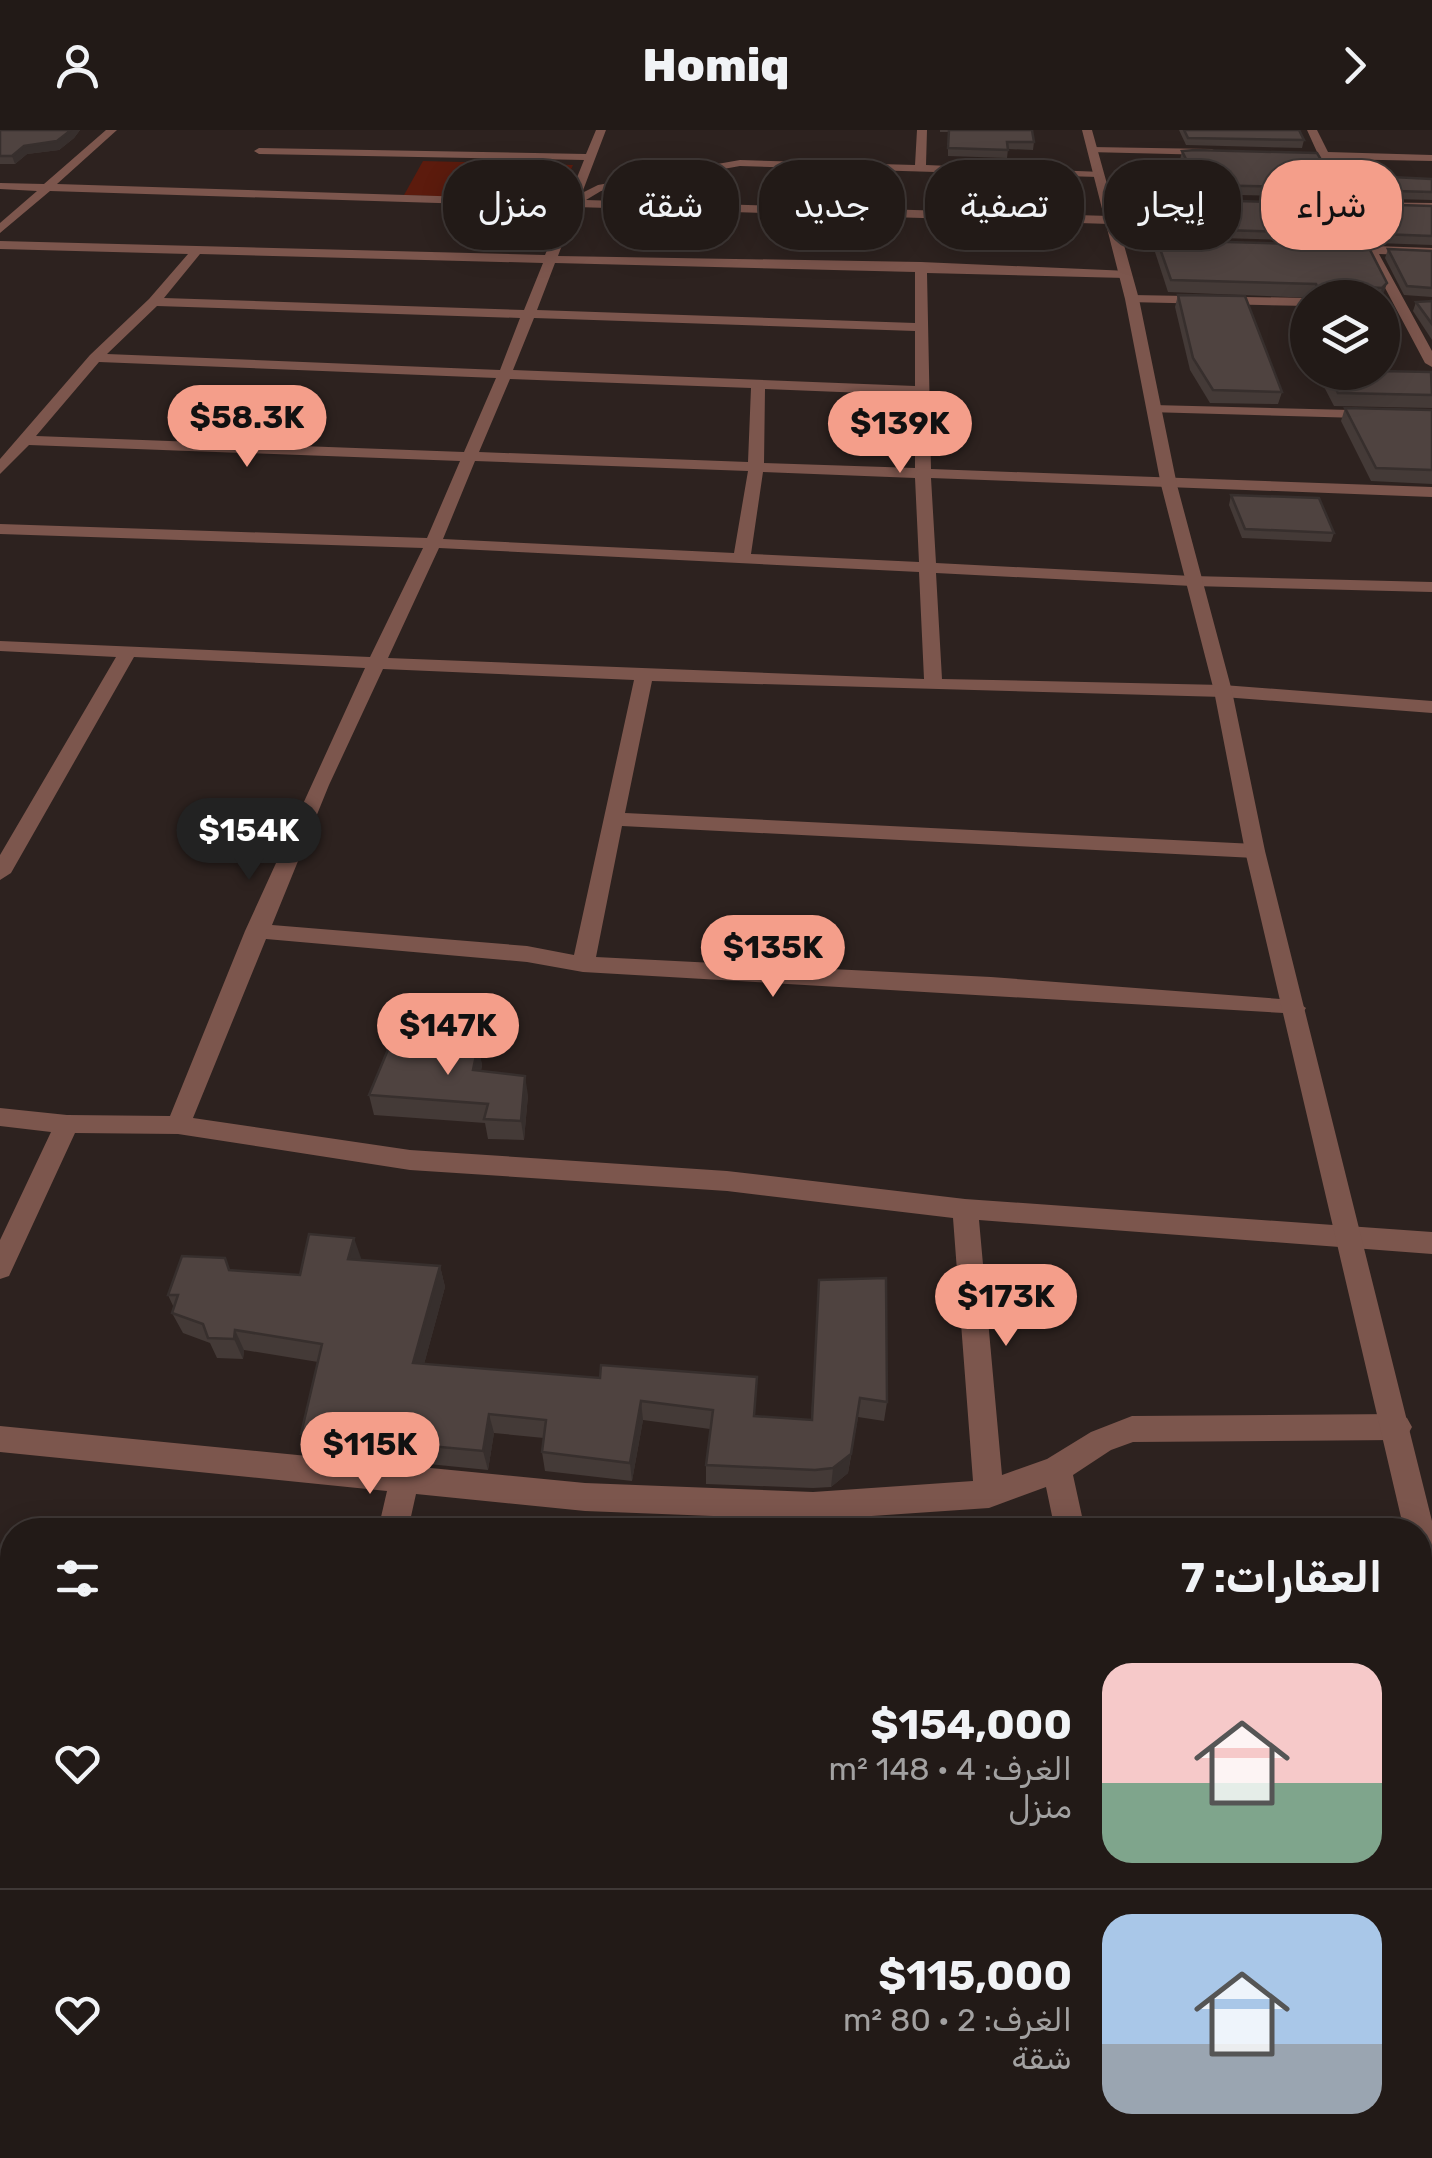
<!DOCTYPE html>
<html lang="ar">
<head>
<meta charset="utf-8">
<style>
  :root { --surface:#221a17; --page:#2a2320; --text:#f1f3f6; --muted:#a2a1a1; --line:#3f3836; --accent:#f49e8a }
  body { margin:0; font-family:Rubik,Vazirmatn,sans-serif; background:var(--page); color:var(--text); direction:rtl; height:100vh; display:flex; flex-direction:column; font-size:38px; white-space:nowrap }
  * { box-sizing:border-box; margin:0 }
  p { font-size:32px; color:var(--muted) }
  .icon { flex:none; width:55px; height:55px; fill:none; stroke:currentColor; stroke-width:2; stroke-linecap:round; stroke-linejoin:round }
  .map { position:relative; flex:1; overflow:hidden; direction:ltr }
  .drawer { position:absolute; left:0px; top:1388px; width:1432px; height:642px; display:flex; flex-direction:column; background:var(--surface); border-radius:40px 40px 0 0; box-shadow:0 5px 25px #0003,0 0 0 2px var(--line); direction:rtl }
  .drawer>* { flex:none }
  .banner { position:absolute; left:30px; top:30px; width:1372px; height:90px; direction:rtl; display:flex; gap:20px }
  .buttons { position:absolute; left:1290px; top:150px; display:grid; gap:20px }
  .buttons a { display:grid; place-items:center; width:110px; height:110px; border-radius:50%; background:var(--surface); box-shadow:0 5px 25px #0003,0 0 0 2px var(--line); font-size:50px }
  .price { position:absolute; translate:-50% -85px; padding:0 22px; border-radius:35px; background:var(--accent); color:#111; font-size:32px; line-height:65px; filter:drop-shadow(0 2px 5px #0008) }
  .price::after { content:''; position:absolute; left:50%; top:60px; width:30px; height:22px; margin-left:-15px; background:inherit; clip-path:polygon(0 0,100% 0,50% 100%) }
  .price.current { background:#222; color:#fff }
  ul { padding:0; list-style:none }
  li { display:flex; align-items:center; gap:30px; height:250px; padding:0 50px }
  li+li { border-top:2px solid var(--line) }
  li span { display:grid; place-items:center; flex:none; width:280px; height:200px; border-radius:30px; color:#555 }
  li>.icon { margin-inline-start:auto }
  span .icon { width:120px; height:120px; fill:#fffc; stroke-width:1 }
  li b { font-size:42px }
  h2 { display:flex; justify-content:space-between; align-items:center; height:120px; padding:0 50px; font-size:42px }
  .pill { padding:0 35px; border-radius:40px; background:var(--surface); box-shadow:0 5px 25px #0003,0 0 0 2px var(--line); font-size:35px; line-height:90px }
  .pill.current { background:var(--accent); color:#111 }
  header { display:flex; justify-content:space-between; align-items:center; height:130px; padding:0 50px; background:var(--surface); font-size:45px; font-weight:800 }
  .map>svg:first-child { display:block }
  .green { fill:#5c1b0d }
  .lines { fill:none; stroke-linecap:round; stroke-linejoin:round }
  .minor { fill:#7c564d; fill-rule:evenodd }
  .tertiary { fill:#7c564d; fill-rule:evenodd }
  .wall { fill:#443a37 }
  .shaded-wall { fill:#372f2d }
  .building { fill:#4f4340; stroke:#372f2d; stroke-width:2.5 }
</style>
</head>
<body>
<header><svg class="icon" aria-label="forward" viewBox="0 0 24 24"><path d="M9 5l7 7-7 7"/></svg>Homiq<svg class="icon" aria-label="person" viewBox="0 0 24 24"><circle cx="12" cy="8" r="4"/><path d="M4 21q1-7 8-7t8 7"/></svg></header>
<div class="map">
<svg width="1432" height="2028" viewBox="0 0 1432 2028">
  <rect width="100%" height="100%" fill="#2d221f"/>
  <path class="green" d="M423,31L573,35L558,70L404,65Z"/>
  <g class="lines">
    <g class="minor">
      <path d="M106,0H117L57,54L568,70L584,30L259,24L254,21L259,18L586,24L596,0H606L582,63L598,55L740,30L915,35L917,0H927L926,35L1102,42L1098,47L740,36L601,61L586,70L1110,86L1116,90L1110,94L576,77L558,126L921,132L1129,141L1131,144L1125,148L927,143L931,339L1432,357V367L931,348L936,433L1192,446L1432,452V462L1192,456L936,443L942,549L1223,555L1432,571V583L1223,567L652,551L625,683L1255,714L1265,721L1255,728L622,696L596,827L991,847L1294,870L1306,878L1302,884L583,842L527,832L266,809L193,988L410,1020L727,1041L965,1069L1432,1102V1124L979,1090L1002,1345L1047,1329L1091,1302L1132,1286L1397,1284L1407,1288L1412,1297L1407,1306L1397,1310L1133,1312L1111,1320L1073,1345L1085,1400H1055L1046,1357L989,1378L813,1390L585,1381L416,1364L408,1400H378L387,1361L0,1322V1296L585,1353L813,1362L973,1351L953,1088L727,1061L410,1040L178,1004L75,1003L9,1146L0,1149V1110L51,1002L0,996V978L67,985L170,986L245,801L365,538L134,527L11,743L0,750V725L116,527L0,521V511L370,527L423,418L0,404V394L427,408L460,331L29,315L0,344V329L90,225L149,169L188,124L0,119V111L545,125L565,77L50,61L0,103V93L37,61L0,59V53L44,54ZM200,124L543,133L524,180L164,168ZM555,133L915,142V193L537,180ZM157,176L520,188L500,240L107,224ZM534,188L915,201V256L513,240ZM99,232L496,248L464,322L36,306ZM510,249L751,258L748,332L479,322ZM765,259L915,265V338L764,333ZM475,331L748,341L734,423L443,409ZM763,342L915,348L919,432L751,424ZM439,418L919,442L924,549L388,528ZM383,539L634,550L574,825L527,816L272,795L329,655Z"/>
      <path d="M1307,0H1317L1328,22L1432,25V31L1332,29L1353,72L1432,73V81L1357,79L1375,116L1432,118V126L1379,124L1432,221V237L1425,233L1367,124L1332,119L1338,115L1363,116L1345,79L1309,75L1342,72L1320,28L1282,24L1317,22Z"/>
      <path d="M1092,17L1212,19L1217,22L1212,25L1088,22Z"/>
      <path d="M1105,66L1240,70L1246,73L1240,76L1101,71Z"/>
      <path d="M1118,109L1188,111L1194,115L1188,119L1114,116Z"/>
      <path d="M1132,165L1308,168V176L1127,172V166Z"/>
      <path d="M1153,275L1432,282V290L1148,282V276Z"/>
      <path d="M0,1631L12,1632V1666L0,1665Z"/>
      <path d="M230,2018H270L267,2028H227Z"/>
      <path d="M934,2018H973L974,2028H934Z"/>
    </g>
    <path class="tertiary" d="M1082,0H1092L1139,169L1177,355L1232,561L1265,721L1432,1391V1474L1420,1467V1400H1404L1245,721L1214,561L1161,355L1125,169Z"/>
  </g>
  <g class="wall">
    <path d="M0,0H80L74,8L59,20L27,24L15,34H0Z"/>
    <path d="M940,0H1032L1034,12L1033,20L1008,19L1007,28L948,26V2H940Z"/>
    <path d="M1179,0H1299L1304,10L1302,18L1186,15Z"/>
    <path d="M1182,21L1338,58L1335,67L1197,64L1180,30Z"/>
    <path d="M1351,45L1432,49V70L1355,68L1348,53Z"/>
    <path d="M1206,70L1359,104L1357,112L1220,108L1204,78Z"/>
    <path d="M1366,74L1432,76V115L1377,113L1363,83Z"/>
    <path d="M1157,110L1387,153L1381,168H1313L1168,162L1155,122Z"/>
    <path d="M1388,119L1432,121V167L1404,165L1385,128Z"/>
    <path d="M1178,165L1282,262L1278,274L1210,273L1190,240L1175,177Z"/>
    <path d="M1432,171V210L1413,181L1416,172Z"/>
    <path d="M1324,242L1432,244V278L1334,276L1321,251Z"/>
    <path d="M1345,278L1432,280V354L1371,351L1341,291Z"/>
    <path d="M1231,365L1334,403L1331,412L1242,408L1229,375Z"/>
    <path d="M478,916L482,935L481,941L528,965L524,1010L488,1009L485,993L374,985L369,965Z"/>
    <path d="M225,1128L230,1140L300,1145L361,1128L360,1130L440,1136L445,1157L424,1234L755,1286L811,1290L819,1150L887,1272L884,1291L858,1287L848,1343L831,1357L813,1358L706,1354V1335L710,1299L643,1290L632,1351L545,1341L542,1322L544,1308L494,1303L488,1340L310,1322L301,1304L318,1232L244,1220L243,1229L217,1228L210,1213L183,1203L172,1183L174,1178L168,1165Z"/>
    <path d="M1420,1873L1432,2028H1405L1403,2018H1420Z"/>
  </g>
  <g class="shaded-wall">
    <path d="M71,0H80L74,8L59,20L27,24L15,34L12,26L24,16Z"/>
    <path d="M1387,153L1383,165L1379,168L1382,158Z"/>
    <path d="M478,916L482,935L477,959L473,940Z"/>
    <path d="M525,946L528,965L524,1010L521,991Z"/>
    <path d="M354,1108L361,1128L354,1149L348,1129Z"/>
    <path d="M440,1136L445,1157L419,1253L413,1233Z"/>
    <path d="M235,1200L244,1220L243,1229L234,1209Z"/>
    <path d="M860,1268L848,1343L831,1357L833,1338Z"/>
    <path d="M641,1271L643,1290L632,1351L630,1333Z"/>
    <path d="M489,1284L494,1303L488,1340L483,1321Z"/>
  </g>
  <g class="building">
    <path d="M0,0H71L57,11L24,16L12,26H0Z"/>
    <path d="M949,0H1032L1034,12H1007L1008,20L948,18Z"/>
    <path d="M1184,0H1299L1304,10L1188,8Z"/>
    <path d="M1195,20L1317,23L1338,58L1199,55L1182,21Z"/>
    <path d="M1351,45L1432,49V62L1358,60Z"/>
    <path d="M1206,70L1345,74L1359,104L1222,100Z"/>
    <path d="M1366,74L1432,76V106L1380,104Z"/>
    <path d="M1157,110L1368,116L1387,153L1382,158L1351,156L1353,168H1322L1316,154L1171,150Z"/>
    <path d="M1388,119L1432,121V158L1407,156Z"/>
    <path d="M1178,165L1245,166L1282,262L1213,260L1193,228Z"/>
    <path d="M1432,171V194L1416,172Z"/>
    <path d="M1382,241L1431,242L1432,265L1338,263L1327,242H1382Z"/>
    <path d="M1345,278L1432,280V340L1376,338Z"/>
    <path d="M1231,365L1319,368L1334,403L1245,399Z"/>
    <path d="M392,910L478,916L473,940L525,946L521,991L484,989L488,974L369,965Z"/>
    <path d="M309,1104L354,1108L348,1129L440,1136L413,1233L600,1248L601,1235L757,1247L754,1286L812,1290L819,1150L886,1148L887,1272L860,1268L851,1324L833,1338L815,1340L706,1335L713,1280L641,1271L630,1333L542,1322L546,1290L489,1284L483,1321L301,1304L322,1214L235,1200L234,1209L208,1208L203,1194L172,1183L178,1165H168L182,1126L225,1128L229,1140L300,1145Z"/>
    <path d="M1420,1873L1432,1875V2028H1423L1420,2012Z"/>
  </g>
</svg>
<div class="buttons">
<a><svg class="icon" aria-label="layers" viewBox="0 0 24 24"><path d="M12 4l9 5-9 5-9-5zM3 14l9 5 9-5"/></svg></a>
</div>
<b class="price" style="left:247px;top:340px">$58.3K</b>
<b class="price" style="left:900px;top:346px">$139K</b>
<b class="price current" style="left:249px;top:753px">$154K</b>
<b class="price" style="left:773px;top:870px">$135K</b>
<b class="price" style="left:448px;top:948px">$147K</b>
<b class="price" style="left:1006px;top:1219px">$173K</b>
<b class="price" style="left:370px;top:1367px">$115K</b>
<div class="banner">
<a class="pill current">شراء</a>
<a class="pill">إيجار</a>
<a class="pill">تصفية</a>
<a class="pill">جديد</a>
<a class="pill">شقة</a>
<a class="pill">منزل</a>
</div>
<section class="drawer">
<h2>العقارات: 7<svg class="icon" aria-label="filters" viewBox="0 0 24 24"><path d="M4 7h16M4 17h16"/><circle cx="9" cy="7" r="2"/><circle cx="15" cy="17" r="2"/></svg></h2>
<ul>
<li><span style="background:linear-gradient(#f6c9c9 60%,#7fa58c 0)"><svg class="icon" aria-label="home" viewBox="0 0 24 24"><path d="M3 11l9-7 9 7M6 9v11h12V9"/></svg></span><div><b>$154,000</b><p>الغرف: 4 · 148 m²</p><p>منزل</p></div><svg class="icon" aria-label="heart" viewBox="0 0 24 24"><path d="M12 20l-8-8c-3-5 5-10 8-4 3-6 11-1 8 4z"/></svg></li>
<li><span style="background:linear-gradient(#a9c7e8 65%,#9aa5b1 0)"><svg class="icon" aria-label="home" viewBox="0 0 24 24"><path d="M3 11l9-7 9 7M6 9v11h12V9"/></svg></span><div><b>$115,000</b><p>الغرف: 2 · 80 m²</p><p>شقة</p></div><svg class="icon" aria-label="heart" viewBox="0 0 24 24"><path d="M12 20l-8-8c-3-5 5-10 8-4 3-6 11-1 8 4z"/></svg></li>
</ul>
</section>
</div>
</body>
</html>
